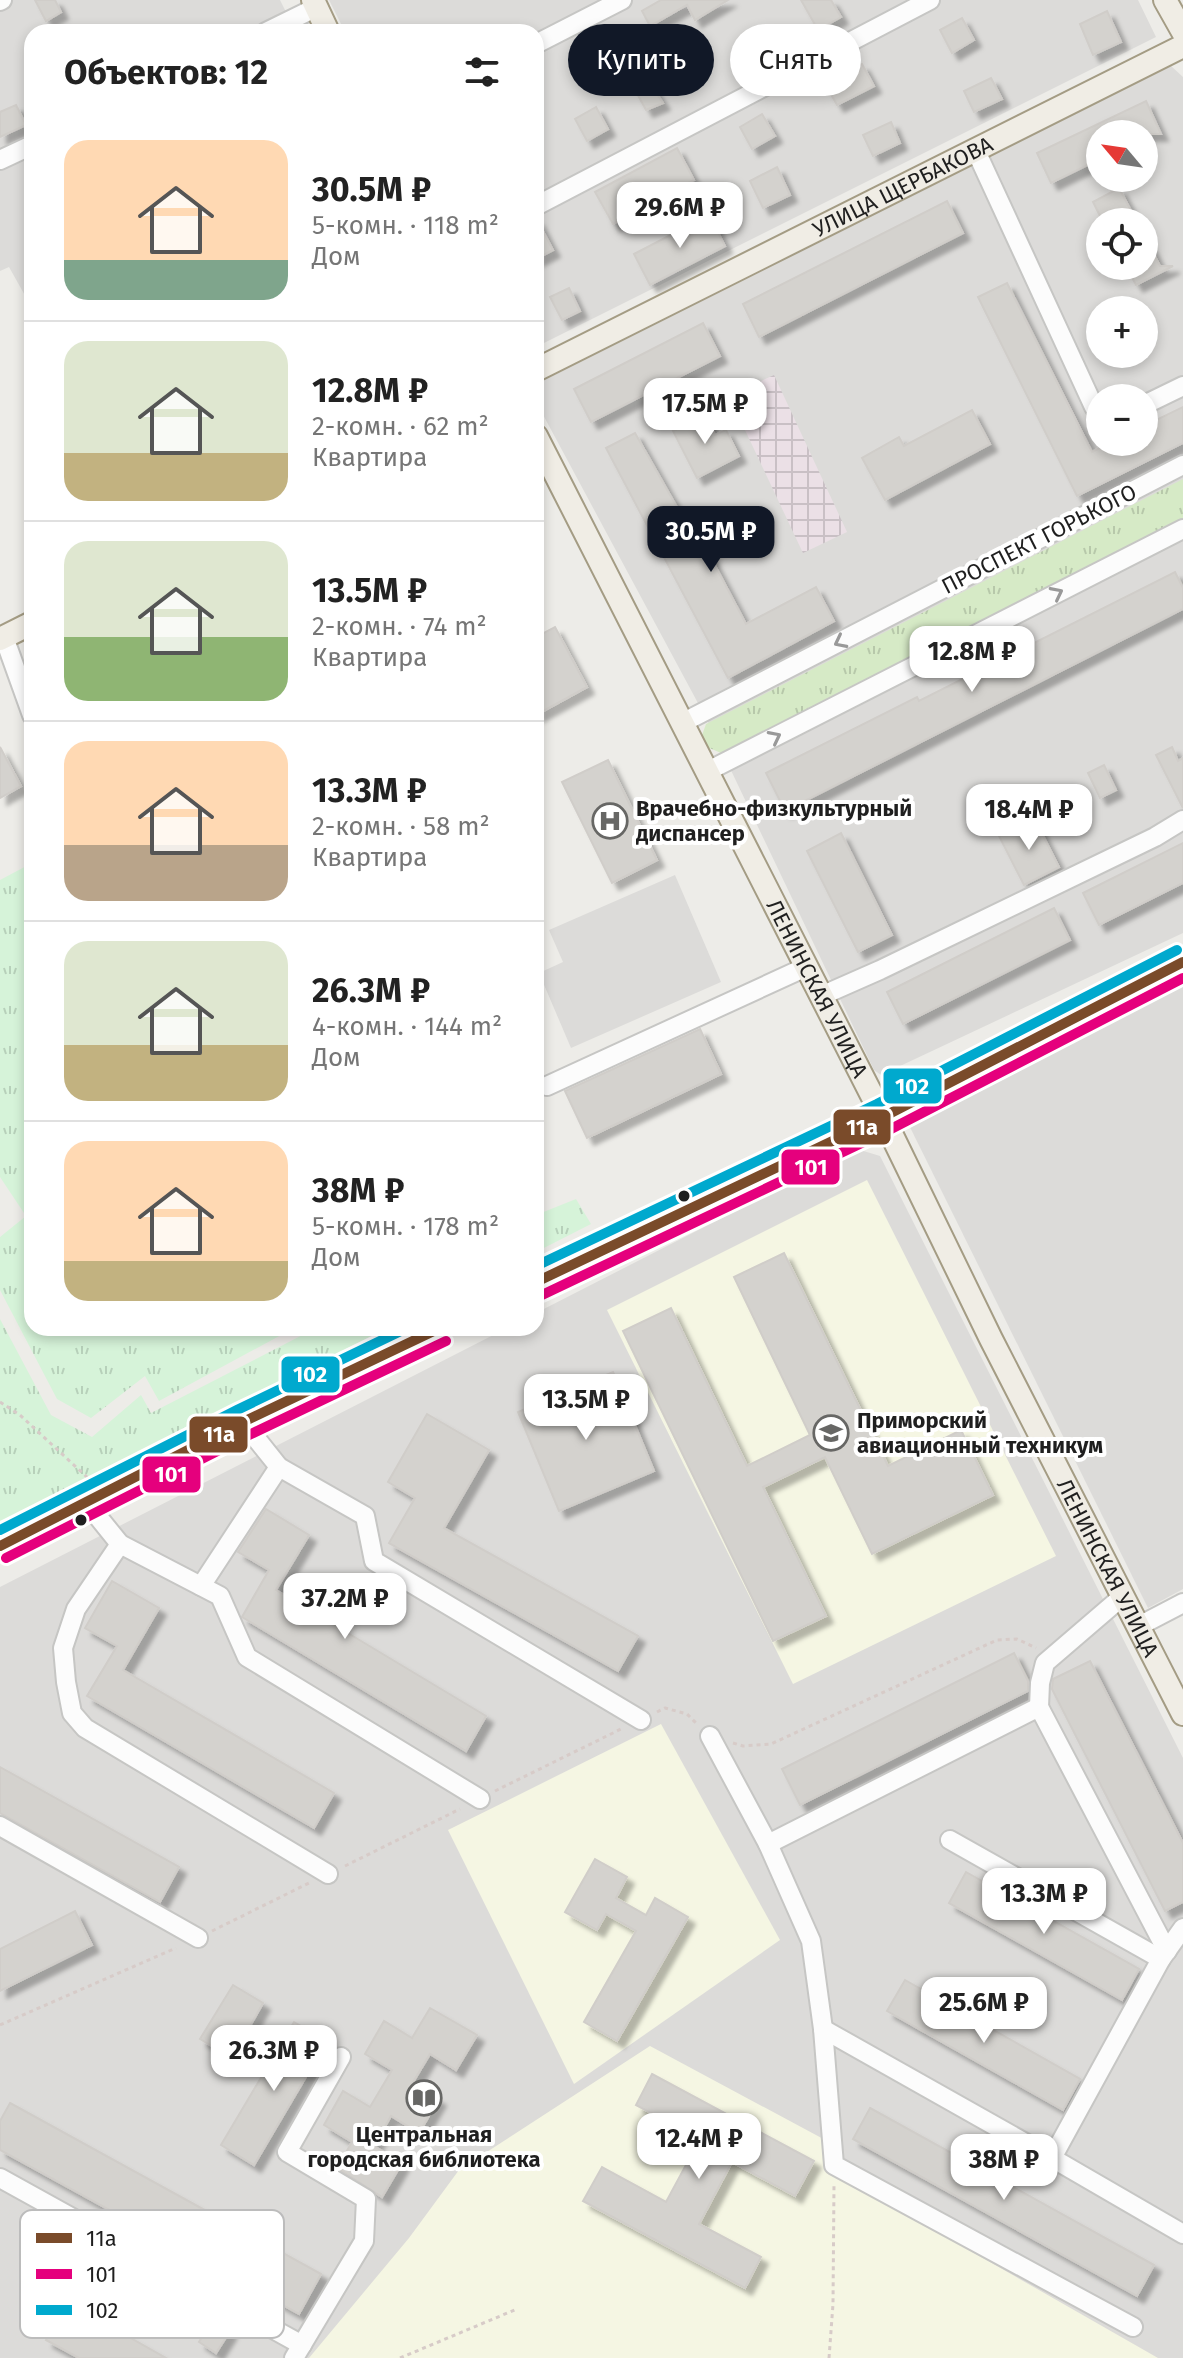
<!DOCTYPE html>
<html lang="ru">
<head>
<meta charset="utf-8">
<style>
  :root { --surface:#fff; --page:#f2f2f2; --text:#222; --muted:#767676; --line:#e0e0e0; --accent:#111827 }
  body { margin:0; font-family:"Fira Sans",sans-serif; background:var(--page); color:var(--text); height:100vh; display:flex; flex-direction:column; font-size:30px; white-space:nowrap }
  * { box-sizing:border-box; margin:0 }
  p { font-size:26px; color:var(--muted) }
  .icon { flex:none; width:44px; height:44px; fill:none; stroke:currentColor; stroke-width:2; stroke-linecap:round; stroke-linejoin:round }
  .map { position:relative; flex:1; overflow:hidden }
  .drawer { position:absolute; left:24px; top:24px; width:520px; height:1312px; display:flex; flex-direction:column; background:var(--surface); border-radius:24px; box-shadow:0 4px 12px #0003 }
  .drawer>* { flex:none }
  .hud { position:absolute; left:568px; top:24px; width:494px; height:72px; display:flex; gap:16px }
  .needle { width:52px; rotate:299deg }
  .controls { position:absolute; left:1086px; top:120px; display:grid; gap:16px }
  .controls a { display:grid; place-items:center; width:72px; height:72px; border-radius:50%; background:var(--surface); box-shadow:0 4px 12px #0003; font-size:40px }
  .price { position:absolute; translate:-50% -68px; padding:0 18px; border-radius:16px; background:#fff; color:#222; font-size:26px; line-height:52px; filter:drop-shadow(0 2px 4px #0008) }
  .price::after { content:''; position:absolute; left:50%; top:48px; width:24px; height:18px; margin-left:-12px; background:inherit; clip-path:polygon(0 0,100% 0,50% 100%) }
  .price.on { background:var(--accent); color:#fff }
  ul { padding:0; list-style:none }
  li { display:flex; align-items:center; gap:24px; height:200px; padding:0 40px }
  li+li { border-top:2px solid var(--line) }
  li span { display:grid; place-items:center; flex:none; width:224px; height:160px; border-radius:24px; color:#555 }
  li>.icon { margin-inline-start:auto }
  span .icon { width:96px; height:96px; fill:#fffc; stroke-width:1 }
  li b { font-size:34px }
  h2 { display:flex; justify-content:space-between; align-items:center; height:96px; padding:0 40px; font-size:34px }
  .tag { padding:0 28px; border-radius:36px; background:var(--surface); box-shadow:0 4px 12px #0003; font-size:28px; line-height:72px }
  .tag.on { background:var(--accent); color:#fff }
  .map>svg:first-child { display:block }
  .residential { fill:#dcdbd9; fill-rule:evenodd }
  .industrial { fill:url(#industrial-grid) }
  .education { fill:#f5f6e3 }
  .grass { fill:url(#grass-tufts) }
  .park { fill:url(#park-tufts) }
  .building { fill:#d4d2ce; stroke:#d0cdc9; stroke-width:2; filter:url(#shadow) }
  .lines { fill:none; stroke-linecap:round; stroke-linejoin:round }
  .minor-casing { stroke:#c6c6c4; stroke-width:22 }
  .major-casing { stroke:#a49c84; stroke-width:26 }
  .path { stroke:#d7cbc8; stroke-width:3; stroke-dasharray:4 4; stroke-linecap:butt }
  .minor { stroke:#fcfcfc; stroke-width:18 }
  .major { stroke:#f0ede5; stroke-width:22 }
  .bus-1-casing { stroke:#fff; stroke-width:16 }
  .bus-2-casing { stroke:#fff; stroke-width:16 }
  .bus-3-casing { stroke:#fff; stroke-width:16 }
  .bus-1 { stroke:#7a4b2a; stroke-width:10 }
  .bus-2 { stroke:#e5007d; stroke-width:10 }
  .bus-3 { stroke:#00a9ce; stroke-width:10 }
  .oneway { stroke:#999 }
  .bus-dot { fill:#1f1f1f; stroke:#fff; stroke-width:3 }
  .labels { text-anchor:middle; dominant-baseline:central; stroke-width:8; stroke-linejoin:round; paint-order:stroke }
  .street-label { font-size:22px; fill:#1f1f1f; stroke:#fff }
  .poi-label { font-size:22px; font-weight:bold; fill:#1f1f1f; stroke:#fff; text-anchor:start }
  .key { fill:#fff; stroke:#bcbcbc; stroke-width:2 }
  .key-label { font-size:22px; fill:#1f1f1f }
  .line-badge { stroke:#fff; stroke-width:3 }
  .badge-label { font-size:22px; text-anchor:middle; font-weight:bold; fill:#fff }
</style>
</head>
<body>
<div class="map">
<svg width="1183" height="2358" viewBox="0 0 1183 2358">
  <defs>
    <pattern id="industrial-grid" width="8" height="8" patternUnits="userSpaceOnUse" patternTransform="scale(2)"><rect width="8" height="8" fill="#ebe0e6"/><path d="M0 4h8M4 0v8" fill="none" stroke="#c9c0c5"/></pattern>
    <pattern id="grass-tufts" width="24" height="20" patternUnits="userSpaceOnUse" patternTransform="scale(2)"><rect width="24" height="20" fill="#d6eac6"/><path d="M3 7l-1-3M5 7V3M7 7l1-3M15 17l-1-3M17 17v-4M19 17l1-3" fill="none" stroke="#b7c8aa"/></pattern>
    <pattern id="park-tufts" width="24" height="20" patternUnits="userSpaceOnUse" patternTransform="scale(2)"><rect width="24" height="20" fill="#d6f3d9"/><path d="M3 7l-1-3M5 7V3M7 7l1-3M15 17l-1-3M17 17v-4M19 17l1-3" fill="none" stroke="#b7d0ba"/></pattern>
    <filter id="shadow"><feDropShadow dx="7" dy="7" stdDeviation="2" flood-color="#0004"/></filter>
  </defs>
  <rect width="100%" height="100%" fill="#edece8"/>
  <g class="residential">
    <path d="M0,0H280L296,32H32V308L9,267L0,271Z"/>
    <path d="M329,0H1138L1156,37L536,347V32H345Z"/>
    <path d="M1170,65L1183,77V933L881,1075L874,1070L706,718L541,411L536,392L540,377L548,367ZM1100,134H1144V178H1100ZM1100,222H1144V266H1100ZM1100,310H1144V354H1100ZM1100,398H1144V442H1100Z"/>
    <path d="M675,875L721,982L571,1048L539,973L563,962L549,930Z"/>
    <path d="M1183,975V1589L1148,1608L899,1105Z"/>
    <path d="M857,1149L880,1156L1183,1758V2358H0V1587L507,1328H536V1313Z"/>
  </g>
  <path class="industrial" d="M774,375L847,532L803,553L729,396Z"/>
  <g class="education">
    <path d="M867,1180L1056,1556L793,1684L607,1310Z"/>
    <path d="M661,1724L780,1940L574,2084L448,1830Z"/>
    <path d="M650,2046L829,2142L827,2169L1158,2358H309L409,2238L459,2170Z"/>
  </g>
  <path class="grass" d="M1183,479V519L721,753L707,747L701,738L706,724Z"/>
  <g class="park">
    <path d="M32,863V1328H294L159,1401L145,1376L91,1418L57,1399L0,1290V1237L26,1216L0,1177V880Z"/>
    <path d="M576,1199L591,1224L536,1252V1215Z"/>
    <path d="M0,1319L51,1415L92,1437L141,1395L151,1413L316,1328H387L0,1525Z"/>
  </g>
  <g class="building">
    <path d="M35,0H55L61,12L46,21Z"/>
    <path d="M661,0H728L695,20L687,5L650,26L642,11Z"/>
    <path d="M801,0H831L841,17L818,30Z"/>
    <path d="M1107,11L1121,42L1093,55L1080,24Z"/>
    <path d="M962,18L974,40L952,53L940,30Z"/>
    <path d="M862,64L874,86L837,105L824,82Z"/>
    <path d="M991,78L1002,99L974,112L964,91Z"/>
    <path d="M647,79L663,103L646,110L634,88Z"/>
    <path d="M1146,101L1161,134H1100V159L1051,183L1037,153Z"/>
    <path d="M16,105L26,125L0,137V112Z"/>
    <path d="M596,107L608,129L587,141L575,119Z"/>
    <path d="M762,114L775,136L752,149L740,127Z"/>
    <path d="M891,122L900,143L873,156L863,135Z"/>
    <path d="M677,148L694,180L613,224L595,192Z"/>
    <path d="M777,167L790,195L763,208L750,181Z"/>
    <path d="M1119,188L1137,222H1103L1093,202Z"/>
    <path d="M947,201L963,233L759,337L743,304Z"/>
    <path d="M709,215L725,246L650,285L634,254Z"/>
    <path d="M536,218L553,250L536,259Z"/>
    <path d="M1144,235L1160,266H1173L1136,285L1126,266H1144Z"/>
    <path d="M1007,283L1092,452L1112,442H1144V426L1183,407V443L1077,496L978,297Z"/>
    <path d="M569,288L580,311L562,320L550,297Z"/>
    <path d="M703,323L720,356L591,422L574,389Z"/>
    <path d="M972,410L990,444L885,500L862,458L899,437L904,446Z"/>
    <path d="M705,415L715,435L726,430L739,456L697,478L673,431Z"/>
    <path d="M635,433L687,525L692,522L746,624L816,587L834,621L728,678L606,448Z"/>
    <path d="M1175,572L1183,588V609L785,811L766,773L917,697L919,701Z"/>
    <path d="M555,627L587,687L536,715V637Z"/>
    <path d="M0,747L21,786L0,798Z"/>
    <path d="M1172,747L1178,761L1183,758V808L1156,755Z"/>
    <path d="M608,760L657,860L612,883L562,782Z"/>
    <path d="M1104,765L1116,790L1100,798L1088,773Z"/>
    <path d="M1034,818L1059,867L1024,885L999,836Z"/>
    <path d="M841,833L892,935L858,952L807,851Z"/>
    <path d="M1183,843V883L1099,925L1083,893Z"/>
    <path d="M1054,908L1070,940L903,1024L887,992Z"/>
    <path d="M700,1029L721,1074L587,1138L565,1091Z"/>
    <path d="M784,1253L888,1466L961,1430L993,1495L872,1554L825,1457L763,1487L826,1616L773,1641L623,1331L671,1308L747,1466L810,1435L734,1277Z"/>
    <path d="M613,1372L654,1471L559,1511L518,1412Z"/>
    <path d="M427,1414L489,1450L444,1528L638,1636L618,1671L389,1543L415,1498L388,1482Z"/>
    <path d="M266,1509L309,1535L276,1590L486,1716L466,1751L242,1617L269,1570L238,1552Z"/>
    <path d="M112,1581L159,1608L123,1670L334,1793L314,1828L87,1696L117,1646L85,1628Z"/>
    <path d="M1014,1653L1028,1681V1691L800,1805L782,1769Z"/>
    <path d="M1090,1661L1183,1843V1902L1165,1911L1052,1689L1053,1679Z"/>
    <path d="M0,1767L179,1867L160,1902L0,1813Z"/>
    <path d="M595,1859L627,1877L616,1898L646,1915L655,1898L688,1917L617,2041L584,2022L636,1931L606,1914L597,1930L565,1912Z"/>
    <path d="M966,1872L1139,1969L1122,2000L949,1903Z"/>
    <path d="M75,1911L92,1945L0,1991V1949Z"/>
    <path d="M905,1980L1080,2079L1063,2110L887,2011Z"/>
    <path d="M233,1985L263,2003L232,2058L200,2039Z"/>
    <path d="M430,2008L477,2035L456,2070L430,2054L412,2084L439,2099L419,2133L391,2116L374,2146L402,2163L382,2197L337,2168L352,2142L324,2125L343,2091L370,2107L392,2070L365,2054L384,2021L412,2038Z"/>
    <path d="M294,2022L327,2041L254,2165L221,2145Z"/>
    <path d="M652,2074L814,2161L795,2196L732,2162L699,2224L761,2257L745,2288L583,2201L602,2167L666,2202L700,2139L636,2105Z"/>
    <path d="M10,2103L321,2274L299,2314L0,2150V2121Z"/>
    <path d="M870,2108L1154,2265L1137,2296L853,2139Z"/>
    <path d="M67,2302L166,2358H79L46,2340Z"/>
    <path d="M212,2320L230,2331L216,2353L199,2342Z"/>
  </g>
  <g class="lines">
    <defs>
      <g id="minor">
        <path d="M0,1L2,0"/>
        <path d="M266,32L317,7"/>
        <path d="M536,44L622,0"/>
        <path d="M976,151L1094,407L1100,412"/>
        <path d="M0,160L32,145"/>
        <path d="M536,206L930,0"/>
        <path d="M1144,405L1183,386"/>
        <path d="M4,637L32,715"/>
        <path d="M682,723L1183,465"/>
        <path d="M706,772L1183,529"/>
        <path d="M821,996L880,970L1155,837L1183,820"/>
        <path d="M547,1086L806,967"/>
        <path d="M243,1422L279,1467L365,1516L374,1561L641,1720"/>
        <path d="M86,1502L120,1544L220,1596L247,1657L480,1799"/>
        <path d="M120,1544L76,1609L63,1648L66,1682L72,1713L85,1728L328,1874"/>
        <path d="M201,1586L279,1467"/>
        <path d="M1139,1626L1183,1603"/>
        <path d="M1039,1707L1040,1683L1045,1663L1123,1596"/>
        <path d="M710,1736L768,1844L811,1941L823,2029L834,2165L1133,2327"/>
        <path d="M0,1826L198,1938"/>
        <path d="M950,1840L1161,1959"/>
        <path d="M768,1844L1039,1707L1167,1951"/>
        <path d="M1183,1928L1161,1959L1052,2158L1183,2234"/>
        <path d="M823,2029L1052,2158"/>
        <path d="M0,2178L302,2345"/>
        <path d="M294,2358L364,2241L366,2199L287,2152L341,2057"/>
      </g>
      <g id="major">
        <path d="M313,0L328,32"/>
        <path d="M1165,0L1183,32"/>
        <path id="s1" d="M536,370L1183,46"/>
        <path id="s2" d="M536,436L883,1117L991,1339L1183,1714"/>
        <path d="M0,639L32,623"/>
        <path d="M536,1282L883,1117L1183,962"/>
        <path d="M0,1546L243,1422L440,1328"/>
      </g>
    </defs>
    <use href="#minor" class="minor-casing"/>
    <use href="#major" class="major-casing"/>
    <g class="path">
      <path d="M0,1402L20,1415L89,1479"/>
      <path d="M657,1712L665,1708L687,1714L696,1723"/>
      <path d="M733,1743L743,1746L771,1744L997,1640L1017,1639L1036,1648"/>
      <path d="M495,1791L621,1729"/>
      <path d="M345,1866L460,1809"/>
      <path d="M212,1931L309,1883"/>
      <path d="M0,2025L176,1948"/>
      <path d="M400,2358L517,2309"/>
      <path d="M829,2358L833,2304L834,2184"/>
    </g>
    <use href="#minor" class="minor"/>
    <use href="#major" class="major"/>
    <defs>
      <g id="bus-1">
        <path d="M536,1282L883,1117L1183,962"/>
        <path d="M0,1546L243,1422L440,1328"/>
      </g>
      <g id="bus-2">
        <path d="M542,1295L889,1130L1183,978"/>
        <path d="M6,1558L249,1435L446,1341"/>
      </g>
      <g id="bus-3">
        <path d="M536,1266L877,1104L1177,950"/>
        <path d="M0,1530L237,1410L407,1328"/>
      </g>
    </defs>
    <use href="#bus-1" class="bus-1-casing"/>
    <use href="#bus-2" class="bus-2-casing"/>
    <use href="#bus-3" class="bus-3-casing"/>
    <use href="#bus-1" class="bus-1"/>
    <use href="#bus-2" class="bus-2"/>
    <use href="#bus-3" class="bus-3"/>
  </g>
  <defs><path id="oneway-chevron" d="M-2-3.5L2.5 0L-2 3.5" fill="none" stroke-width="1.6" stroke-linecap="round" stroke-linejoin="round" transform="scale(2)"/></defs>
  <g class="oneway">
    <use href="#oneway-chevron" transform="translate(1057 593) rotate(-27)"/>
    <use href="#oneway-chevron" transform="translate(840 642) rotate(153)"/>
    <use href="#oneway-chevron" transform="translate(775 737) rotate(-27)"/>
  </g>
  <defs>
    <symbol id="hospital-ring" viewBox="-11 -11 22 22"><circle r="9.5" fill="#fff" stroke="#676765" stroke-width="1.5"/><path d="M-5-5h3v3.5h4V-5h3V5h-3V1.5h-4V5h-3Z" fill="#676765"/></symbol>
    <symbol id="university-ring" viewBox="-11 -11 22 22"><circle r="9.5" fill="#fff" stroke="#676765" stroke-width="1.5"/><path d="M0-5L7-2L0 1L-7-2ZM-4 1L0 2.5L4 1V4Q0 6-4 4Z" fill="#676765"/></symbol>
    <symbol id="library-ring" viewBox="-11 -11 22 22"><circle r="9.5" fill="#fff" stroke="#676765" stroke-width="1.5"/><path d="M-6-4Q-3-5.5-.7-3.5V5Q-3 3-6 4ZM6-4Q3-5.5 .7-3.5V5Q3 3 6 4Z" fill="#676765"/></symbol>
  </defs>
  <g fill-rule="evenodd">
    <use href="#hospital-ring" x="590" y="801" width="40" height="40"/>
    <use href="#university-ring" x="811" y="1413" width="40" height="40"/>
    <use href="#library-ring" x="404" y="2078" width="40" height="40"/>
  </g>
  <g class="bus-dot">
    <circle cx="684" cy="1196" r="7"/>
    <circle cx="81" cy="1520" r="7"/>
  </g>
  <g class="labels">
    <g class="street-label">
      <text stroke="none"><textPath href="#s1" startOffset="410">УЛИЦА ЩЕРБАКОВА</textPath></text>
      <text transform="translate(1039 539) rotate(-27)">ПРОСПЕКТ ГОРЬКОГО</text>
      <text stroke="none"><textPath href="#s2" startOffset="620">ЛЕНИНСКАЯ УЛИЦА</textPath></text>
      <text stroke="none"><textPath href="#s2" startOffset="1268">ЛЕНИНСКАЯ УЛИЦА</textPath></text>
    </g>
    <g class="poi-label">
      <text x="636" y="808">Врачебно-физкультурный<tspan x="636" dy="25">диспансер</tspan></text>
      <text x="857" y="1420">Приморский<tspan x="857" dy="25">авиационный техникум</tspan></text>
      <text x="424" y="2134" text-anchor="middle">Центральная<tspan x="424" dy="25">городская библиотека</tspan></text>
    </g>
  </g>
  <rect x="20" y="2210" width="264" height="128" rx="12" class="key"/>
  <rect x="36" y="2233" width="36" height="10" fill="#7a4b2a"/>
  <rect x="36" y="2269" width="36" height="10" fill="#e5007d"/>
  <rect x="36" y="2305" width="36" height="10" fill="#00a9ce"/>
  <g class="key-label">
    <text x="86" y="2246">11а</text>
    <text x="86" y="2282">101</text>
    <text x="86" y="2318">102</text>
  </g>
  <g class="line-badge">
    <rect x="882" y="1067" width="61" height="38" rx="8" fill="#00a9ce"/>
    <rect x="832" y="1108" width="60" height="38" rx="8" fill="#7a4b2a"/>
    <rect x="780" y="1148" width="61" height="38" rx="8" fill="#e5007d"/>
    <rect x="280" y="1355" width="61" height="39" rx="8" fill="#00a9ce"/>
    <rect x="188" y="1415" width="61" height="39" rx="8" fill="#7a4b2a"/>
    <rect x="141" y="1455" width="61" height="39" rx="8" fill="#e5007d"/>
  </g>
  <g class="badge-label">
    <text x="912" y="1094">102</text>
    <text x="862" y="1135">11а</text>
    <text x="811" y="1175">101</text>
    <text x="310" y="1382">102</text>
    <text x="219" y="1442">11а</text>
    <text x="171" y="1482">101</text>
  </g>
</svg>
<div class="controls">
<a><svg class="needle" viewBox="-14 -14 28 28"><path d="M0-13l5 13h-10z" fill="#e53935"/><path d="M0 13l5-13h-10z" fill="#767676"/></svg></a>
<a><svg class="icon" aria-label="locate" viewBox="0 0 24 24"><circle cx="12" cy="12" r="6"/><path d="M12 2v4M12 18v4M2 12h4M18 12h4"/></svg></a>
<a>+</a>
<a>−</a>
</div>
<b class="price" style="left:680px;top:250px">29.6M ₽</b>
<b class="price" style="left:705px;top:446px">17.5M ₽</b>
<b class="price on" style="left:711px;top:574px">30.5M ₽</b>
<b class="price" style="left:972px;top:694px">12.8M ₽</b>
<b class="price" style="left:1029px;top:852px">18.4M ₽</b>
<b class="price" style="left:586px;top:1442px">13.5M ₽</b>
<b class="price" style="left:345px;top:1641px">37.2M ₽</b>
<b class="price" style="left:1044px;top:1936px">13.3M ₽</b>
<b class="price" style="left:984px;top:2045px">25.6M ₽</b>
<b class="price" style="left:274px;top:2093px">26.3M ₽</b>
<b class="price" style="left:699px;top:2181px">12.4M ₽</b>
<b class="price" style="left:1004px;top:2202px">38M ₽</b>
<div class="hud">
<a class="tag on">Купить</a>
<a class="tag">Снять</a>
</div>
<section class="drawer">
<h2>Объектов: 12<svg class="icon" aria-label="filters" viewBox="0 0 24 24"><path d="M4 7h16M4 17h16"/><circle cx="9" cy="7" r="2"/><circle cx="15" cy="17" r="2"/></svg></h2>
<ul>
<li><span style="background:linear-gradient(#ffd9b3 75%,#7fa58c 0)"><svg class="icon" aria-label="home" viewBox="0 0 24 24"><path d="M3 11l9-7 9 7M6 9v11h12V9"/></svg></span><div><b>30.5M ₽</b><p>5-комн. · 118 m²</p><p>Дом</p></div></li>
<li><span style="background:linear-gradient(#dfe7d0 70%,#c2b280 0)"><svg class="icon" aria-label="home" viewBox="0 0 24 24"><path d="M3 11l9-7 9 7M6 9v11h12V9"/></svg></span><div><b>12.8M ₽</b><p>2-комн. · 62 m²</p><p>Квартира</p></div></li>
<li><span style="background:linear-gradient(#dfe7d0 60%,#8fb573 0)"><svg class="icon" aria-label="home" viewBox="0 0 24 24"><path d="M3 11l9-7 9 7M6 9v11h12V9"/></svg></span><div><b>13.5M ₽</b><p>2-комн. · 74 m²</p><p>Квартира</p></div></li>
<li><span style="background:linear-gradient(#ffd9b3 65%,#b9a48a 0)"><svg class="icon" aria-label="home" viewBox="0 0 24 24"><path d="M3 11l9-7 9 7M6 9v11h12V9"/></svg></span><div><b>13.3M ₽</b><p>2-комн. · 58 m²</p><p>Квартира</p></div></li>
<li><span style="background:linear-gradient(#dfe7d0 65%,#c2b280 0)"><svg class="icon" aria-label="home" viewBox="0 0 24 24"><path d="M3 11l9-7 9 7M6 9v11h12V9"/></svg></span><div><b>26.3M ₽</b><p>4-комн. · 144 m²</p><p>Дом</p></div></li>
<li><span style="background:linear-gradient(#ffd9b3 75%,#c2b280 0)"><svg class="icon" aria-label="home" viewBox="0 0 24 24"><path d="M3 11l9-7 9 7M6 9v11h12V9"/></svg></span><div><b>38M ₽</b><p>5-комн. · 178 m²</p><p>Дом</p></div></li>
</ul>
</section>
</div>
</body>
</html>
